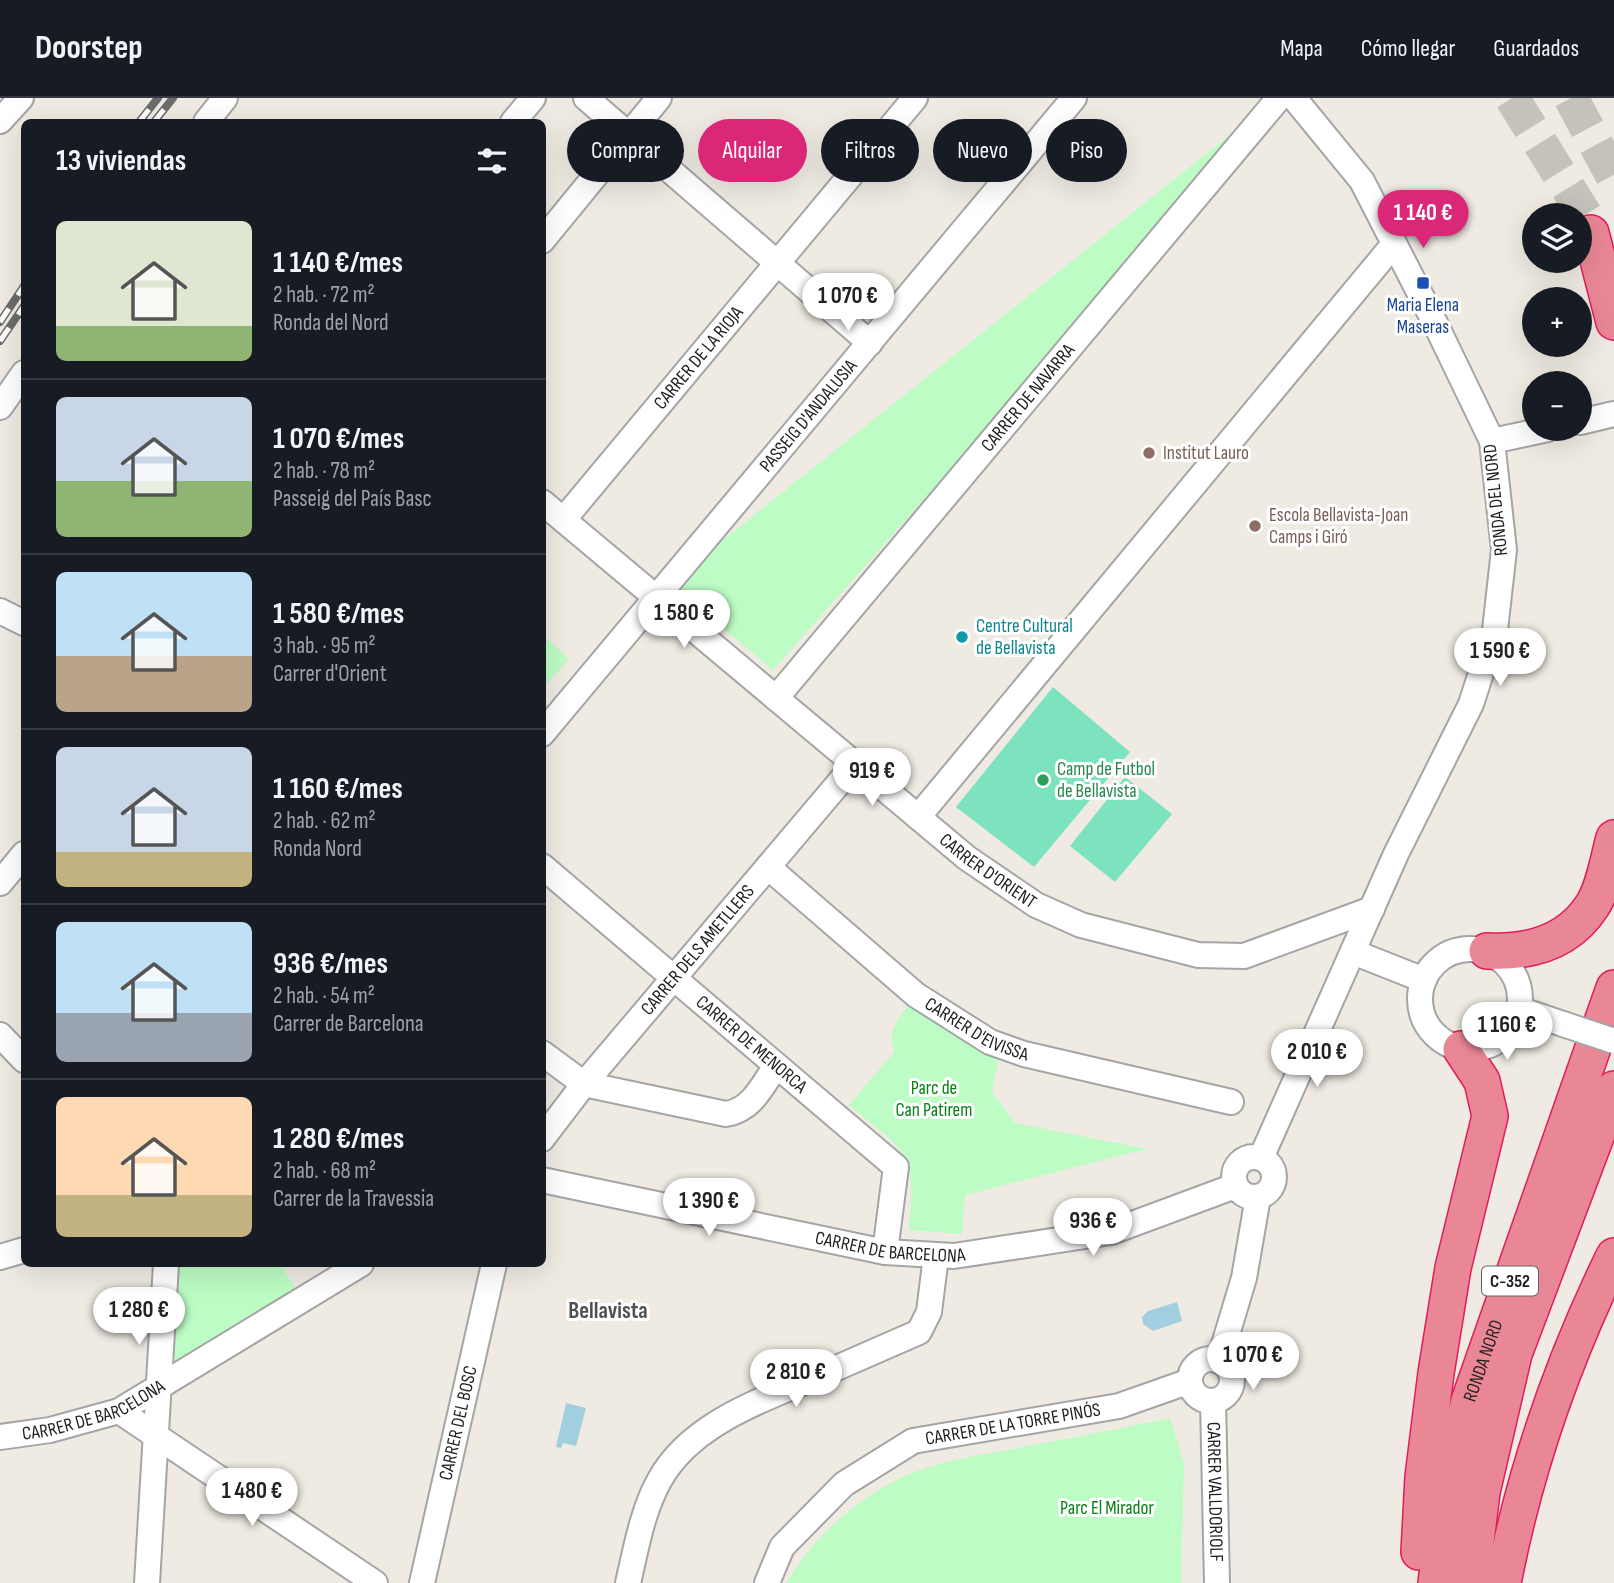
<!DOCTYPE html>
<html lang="es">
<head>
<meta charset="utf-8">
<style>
  :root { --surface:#171b24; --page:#242831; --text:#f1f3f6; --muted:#9ea1a6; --line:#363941; --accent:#db2777 }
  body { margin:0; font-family:"Sofia Sans Condensed",sans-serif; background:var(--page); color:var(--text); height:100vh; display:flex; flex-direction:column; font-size:26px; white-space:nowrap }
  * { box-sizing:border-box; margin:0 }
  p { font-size:23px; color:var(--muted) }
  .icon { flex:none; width:38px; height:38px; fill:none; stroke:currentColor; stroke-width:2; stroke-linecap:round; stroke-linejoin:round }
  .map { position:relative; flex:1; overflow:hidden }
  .drawer { position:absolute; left:21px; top:21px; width:525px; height:1148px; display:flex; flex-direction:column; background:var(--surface); border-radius:10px; box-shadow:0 7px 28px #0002 }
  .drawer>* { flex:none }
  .guide { position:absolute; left:567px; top:21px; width:665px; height:63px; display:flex; gap:14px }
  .buttons { position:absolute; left:1522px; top:105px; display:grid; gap:14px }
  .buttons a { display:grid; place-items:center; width:70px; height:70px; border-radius:50%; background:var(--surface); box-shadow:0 7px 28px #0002; font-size:35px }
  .price { position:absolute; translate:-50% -60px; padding:0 16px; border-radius:24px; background:#fff; color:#222; font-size:23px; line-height:46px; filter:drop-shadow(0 2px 4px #0008) }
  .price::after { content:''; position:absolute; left:50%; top:42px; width:21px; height:16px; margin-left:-10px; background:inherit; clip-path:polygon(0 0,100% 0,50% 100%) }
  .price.active { background:var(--accent); color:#fff }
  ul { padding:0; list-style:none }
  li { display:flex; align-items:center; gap:21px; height:175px; padding:0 35px }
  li+li { border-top:2px solid var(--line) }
  li span { display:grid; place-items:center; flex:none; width:196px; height:140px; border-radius:10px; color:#555 }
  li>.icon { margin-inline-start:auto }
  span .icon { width:84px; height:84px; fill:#fffc; stroke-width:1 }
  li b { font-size:30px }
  h2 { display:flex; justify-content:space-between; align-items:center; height:84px; padding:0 35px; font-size:30px }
  .tag { padding:0 24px; border-radius:32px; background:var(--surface); box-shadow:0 7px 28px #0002; font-size:24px; line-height:63px }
  .tag.active { background:var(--accent); color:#fff }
  header { display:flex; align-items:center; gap:42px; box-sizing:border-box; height:98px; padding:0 35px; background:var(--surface); border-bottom:2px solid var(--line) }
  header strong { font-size:33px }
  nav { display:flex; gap:38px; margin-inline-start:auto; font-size:24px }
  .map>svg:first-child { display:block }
  .park { fill:#bdfcc4 }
  .pitch { fill:#7de2be }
  .water { fill:#a1cfdf }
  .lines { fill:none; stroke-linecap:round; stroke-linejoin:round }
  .highway-tunnel { stroke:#c5c2bc; stroke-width:35; stroke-dasharray:35 18; stroke-linecap:butt }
  .minor-casing { stroke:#a5a5a5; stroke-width:28 }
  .highway-casing { stroke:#e11c5a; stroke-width:38 }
  .minor { stroke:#fff; stroke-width:24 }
  .highway { stroke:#ea8796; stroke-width:35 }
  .rail-casing { stroke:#6c6c6c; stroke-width:8 }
  .rail { stroke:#fff; stroke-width:5; stroke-dasharray:16; stroke-linecap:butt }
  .minor-bridge-casing { stroke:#a5a5a5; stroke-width:28; stroke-linecap:butt }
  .minor-bridge { stroke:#fff; stroke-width:24 }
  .transit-dot { fill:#1a4fb4; stroke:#fff; stroke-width:2.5 }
  .education-dot { fill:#8d6e63; stroke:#fff; stroke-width:2.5 }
  .culture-dot { fill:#0f9aa8; stroke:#fff; stroke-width:2.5 }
  .leisure-dot { fill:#2e9e5b; stroke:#fff; stroke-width:2.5 }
  .labels { text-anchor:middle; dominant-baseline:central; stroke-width:6; stroke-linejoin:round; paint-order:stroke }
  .shield { fill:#fff; stroke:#626262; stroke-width:2 }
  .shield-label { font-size:18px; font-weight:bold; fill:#1e1e1e }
  .transit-label { font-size:19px; fill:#164399; stroke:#fff }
  .street-label { font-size:19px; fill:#1e1e1e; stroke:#fff }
  .education-label { font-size:19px; fill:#785e54; stroke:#fff; text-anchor:start }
  .culture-label { font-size:19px; fill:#0d838f; stroke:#fff; text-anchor:start }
  .leisure-label { font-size:19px; fill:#27864d; stroke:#fff; text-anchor:start }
  .park-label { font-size:19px; fill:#078014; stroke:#fff }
  .quarter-label { font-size:23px; font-weight:bold; fill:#515151; stroke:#fff }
</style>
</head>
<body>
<header>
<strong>Doorstep</strong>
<nav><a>Mapa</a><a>Cómo llegar</a><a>Guardados</a></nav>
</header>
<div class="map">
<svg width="1614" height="1485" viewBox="0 0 1614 1485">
  <rect width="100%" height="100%" fill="#efebe3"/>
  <g class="park">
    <path d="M1276,0H1279L773,572L669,485Z"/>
    <path d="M543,537L569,561L543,590Z"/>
    <path d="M913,901L999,958L992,994L1015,1025L1147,1051L965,1097L962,1136L909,1132C916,1050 909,1058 849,1007L895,953C884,934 902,917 913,901Z"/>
    <path d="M170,1166H281L296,1192L170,1282Z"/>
    <path d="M1170,1320L1184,1366L1181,1485H787C813,1438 864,1394 914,1374C951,1360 990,1356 1028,1348C1076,1339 1123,1330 1170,1320Z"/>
  </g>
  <g class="pitch">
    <path d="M1053,589L1130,654L1034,769L956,709Z"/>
    <path d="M1125,679L1172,716L1115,784L1070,748Z"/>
  </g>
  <g class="water">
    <path d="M1177,1204L1182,1223L1153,1233L1143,1226L1142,1219L1148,1213Z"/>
    <path d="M566,1305L586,1310L576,1348L563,1345L561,1350L556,1349Z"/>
  </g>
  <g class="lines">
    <g class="highway-tunnel">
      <path d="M1512,0L1585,117"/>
      <path d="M1571,0L1614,80"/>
    </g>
    <defs>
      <g id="minor">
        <path d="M586,0L870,245"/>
        <path d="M0,23L21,0"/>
        <path d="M206,24L225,0"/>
        <path d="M513,24L533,0"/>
        <path d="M542,143L659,0"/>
        <path d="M0,309L24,275"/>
        <path d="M1580,324L1614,316"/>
        <path d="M1492,343L1548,331"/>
        <path id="s1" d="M542,404L967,760L1036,807L1081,827L1198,857L1244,858L1372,811"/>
        <path id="s2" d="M564,421L915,0"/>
        <path d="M0,513L24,525"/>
        <path id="s3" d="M776,600L1279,0"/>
        <path id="s4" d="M542,636L1074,0"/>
        <path d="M918,719L1394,146"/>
        <path id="s5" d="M542,768L896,1069L885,1154"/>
        <path id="s6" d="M768,769L916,897L990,944L1024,956L1231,1004"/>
        <path d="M0,785L24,756"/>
        <circle cx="1470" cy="901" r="50"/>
        <path d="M1353,854L1424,882"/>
        <path d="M1519,911L1563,926"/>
        <path d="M0,937L24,962"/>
        <path d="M542,955L584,986L726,1016C752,1012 762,988 776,968"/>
        <path id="s7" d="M542,1041L584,986L855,666"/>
        <circle cx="1254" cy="1079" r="20"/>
        <path d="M1261,1060L1396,756L1471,606L1495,532L1504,452L1492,343L1435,225L1362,83L1294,0"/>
        <path id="s8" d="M542,1082L885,1154L954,1158L1111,1134L1235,1088"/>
        <path d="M0,1159L24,1152"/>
        <circle cx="1211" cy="1282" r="21"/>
        <path d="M1219,1263L1244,1180L1258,1099"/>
        <path id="s9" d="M1213,1303L1217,1485"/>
        <path d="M119,1313L375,1485"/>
        <path id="s10" d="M0,1339L50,1332L119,1313L361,1166"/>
        <path d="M147,1485L166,1166"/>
        <path id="s11" d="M422,1485L494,1166"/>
        <path d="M628,1485C636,1451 642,1414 659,1383C690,1326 760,1303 816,1279C850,1264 884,1249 919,1234L929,1214L936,1158"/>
        <path id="s12" d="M767,1485L782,1449L844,1386L913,1343L1119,1308L1190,1283"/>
      </g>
      <g id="highway">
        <path d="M1591,135L1614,224"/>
        <path d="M1487,853C1529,855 1568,845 1592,808C1604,790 1608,761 1614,740"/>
        <path d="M1419,1454L1423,1379L1436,1275L1453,1170L1490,1018L1482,983L1461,951"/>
        <path id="s13" d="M1436,1485L1449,1384L1469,1303L1614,890"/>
        <path d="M1471,1485L1482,1394L1514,1256L1614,991"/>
        <path d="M1503,1485C1525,1371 1563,1262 1614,1158"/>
      </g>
    </defs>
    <use href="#minor" class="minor-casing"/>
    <use href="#highway" class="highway-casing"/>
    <use href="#minor" class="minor"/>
    <use href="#highway" class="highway"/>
    <defs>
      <g id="rail">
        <path d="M139,24L158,0"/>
        <path d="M154,24L173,0"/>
        <path d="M0,224L24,188"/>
        <path d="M0,243L24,208"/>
      </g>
    </defs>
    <use href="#rail" class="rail-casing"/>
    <use href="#rail" class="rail"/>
    <defs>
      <path id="minor-bridge" d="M1563,926L1614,943"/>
    </defs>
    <use href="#minor-bridge" class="minor-bridge-casing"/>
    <use href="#minor-bridge" class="minor-bridge"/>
  </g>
  <rect class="transit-dot" x="1416" y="178" width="14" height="14" rx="3.5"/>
  <g class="education-dot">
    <circle cx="1149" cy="355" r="7"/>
    <circle cx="1255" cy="428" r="7"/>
  </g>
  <circle class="culture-dot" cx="962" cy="539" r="7"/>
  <circle class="leisure-dot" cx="1043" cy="682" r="7"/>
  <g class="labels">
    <rect class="shield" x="1482" y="1168.5" width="56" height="29" rx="5"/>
    <g class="shield-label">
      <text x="1510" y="1183">C-352</text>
    </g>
    <g class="transit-label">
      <text x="1423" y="207">Maria Elena<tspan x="1423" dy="22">Maseras</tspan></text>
    </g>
    <g class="street-label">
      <text stroke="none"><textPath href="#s2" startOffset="210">CARRER DE LA RIOJA</textPath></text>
      <text stroke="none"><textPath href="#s3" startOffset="392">CARRER DE NAVARRA</textPath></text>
      <text stroke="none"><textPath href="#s4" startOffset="415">PASSEIG D'ANDALUSIA</textPath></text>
      <text transform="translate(1496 402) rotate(-96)">RONDA DEL NORD</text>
      <text stroke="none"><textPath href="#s1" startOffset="579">CARRER D'ORIENT</textPath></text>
      <text stroke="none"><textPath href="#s7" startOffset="245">CARRER DELS AMETLLERS</textPath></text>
      <text stroke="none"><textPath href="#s6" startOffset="266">CARRER D'EIVISSA</textPath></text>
      <text stroke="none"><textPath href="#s5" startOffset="275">CARRER DE MENORCA</textPath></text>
      <text stroke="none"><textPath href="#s8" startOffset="355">CARRER DE BARCELONA</textPath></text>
      <text stroke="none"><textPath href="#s13" startOffset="228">RONDA NORD</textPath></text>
      <text stroke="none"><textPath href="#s10" startOffset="98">CARRER DE BARCELONA</textPath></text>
      <text stroke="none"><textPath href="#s11" startOffset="164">CARRER DEL BOSC</textPath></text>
      <text stroke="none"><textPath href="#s12" startOffset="310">CARRER DE LA TORRE PINÓS</textPath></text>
      <text stroke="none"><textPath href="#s9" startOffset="91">CARRER VALLDORIOLF</textPath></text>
    </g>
    <g class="education-label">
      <text x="1163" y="355">Institut Lauro</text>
      <text x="1269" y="417">Escola Bellavista-Joan<tspan x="1269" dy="22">Camps i Giró</tspan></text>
    </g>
    <g class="culture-label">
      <text x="976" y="528">Centre Cultural<tspan x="976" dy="22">de Bellavista</tspan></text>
    </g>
    <g class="leisure-label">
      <text x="1057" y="671">Camp de Futbol<tspan x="1057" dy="22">de Bellavista</tspan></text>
    </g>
    <g class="park-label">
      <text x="934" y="990">Parc de<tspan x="934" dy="22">Can Patirem</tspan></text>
      <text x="1107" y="1410">Parc El Mirador</text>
    </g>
    <g class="quarter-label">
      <text x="608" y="1213">Bellavista</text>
    </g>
  </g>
</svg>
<div class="buttons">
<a><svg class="icon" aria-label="layers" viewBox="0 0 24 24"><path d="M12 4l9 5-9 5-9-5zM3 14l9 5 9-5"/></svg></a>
<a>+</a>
<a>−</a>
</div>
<b class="price active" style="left:1423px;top:152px">1 140 €</b>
<b class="price" style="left:848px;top:235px">1 070 €</b>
<b class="price" style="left:684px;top:552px">1 580 €</b>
<b class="price" style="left:1500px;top:590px">1 590 €</b>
<b class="price" style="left:872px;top:710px">919 €</b>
<b class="price" style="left:1507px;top:964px">1 160 €</b>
<b class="price" style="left:1317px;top:991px">2 010 €</b>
<b class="price" style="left:709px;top:1140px">1 390 €</b>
<b class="price" style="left:1093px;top:1160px">936 €</b>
<b class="price" style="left:139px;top:1249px">1 280 €</b>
<b class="price" style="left:1253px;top:1294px">1 070 €</b>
<b class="price" style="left:796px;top:1311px">2 810 €</b>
<b class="price" style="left:252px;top:1430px">1 480 €</b>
<div class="guide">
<a class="tag">Comprar</a>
<a class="tag active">Alquilar</a>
<a class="tag">Filtros</a>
<a class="tag">Nuevo</a>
<a class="tag">Piso</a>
</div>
<section class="drawer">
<h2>13 viviendas<svg class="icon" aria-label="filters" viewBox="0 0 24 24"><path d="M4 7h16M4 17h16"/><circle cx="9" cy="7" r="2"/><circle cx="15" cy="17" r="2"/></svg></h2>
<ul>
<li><span style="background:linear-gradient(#dfe7d0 75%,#8fb573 0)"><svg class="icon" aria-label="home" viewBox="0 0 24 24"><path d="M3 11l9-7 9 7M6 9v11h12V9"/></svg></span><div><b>1 140 €/mes</b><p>2 hab. · 72 m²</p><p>Ronda del Nord</p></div></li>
<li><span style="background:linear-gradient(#c9d6e8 60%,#8fb573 0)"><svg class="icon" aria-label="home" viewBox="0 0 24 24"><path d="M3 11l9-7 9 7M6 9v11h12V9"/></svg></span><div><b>1 070 €/mes</b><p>2 hab. · 78 m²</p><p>Passeig del País Basc</p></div></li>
<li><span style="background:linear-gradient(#bfe0f5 60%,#b9a48a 0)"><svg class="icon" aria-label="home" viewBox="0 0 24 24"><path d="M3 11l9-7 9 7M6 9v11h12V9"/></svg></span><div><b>1 580 €/mes</b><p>3 hab. · 95 m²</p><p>Carrer d'Orient</p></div></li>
<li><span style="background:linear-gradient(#c9d6e8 75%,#c2b280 0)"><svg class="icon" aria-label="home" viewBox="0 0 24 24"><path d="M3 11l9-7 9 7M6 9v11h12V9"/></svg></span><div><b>1 160 €/mes</b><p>2 hab. · 62 m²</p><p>Ronda Nord</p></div></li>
<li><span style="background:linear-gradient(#bfe0f5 65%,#9aa5b1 0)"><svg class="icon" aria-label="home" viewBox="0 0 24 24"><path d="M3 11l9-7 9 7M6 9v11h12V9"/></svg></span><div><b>936 €/mes</b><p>2 hab. · 54 m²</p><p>Carrer de Barcelona</p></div></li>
<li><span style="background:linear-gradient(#ffd9b3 70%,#c2b280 0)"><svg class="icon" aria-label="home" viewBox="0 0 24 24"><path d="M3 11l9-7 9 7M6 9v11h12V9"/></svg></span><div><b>1 280 €/mes</b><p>2 hab. · 68 m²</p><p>Carrer de la Travessia</p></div></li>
</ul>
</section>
</div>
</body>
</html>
